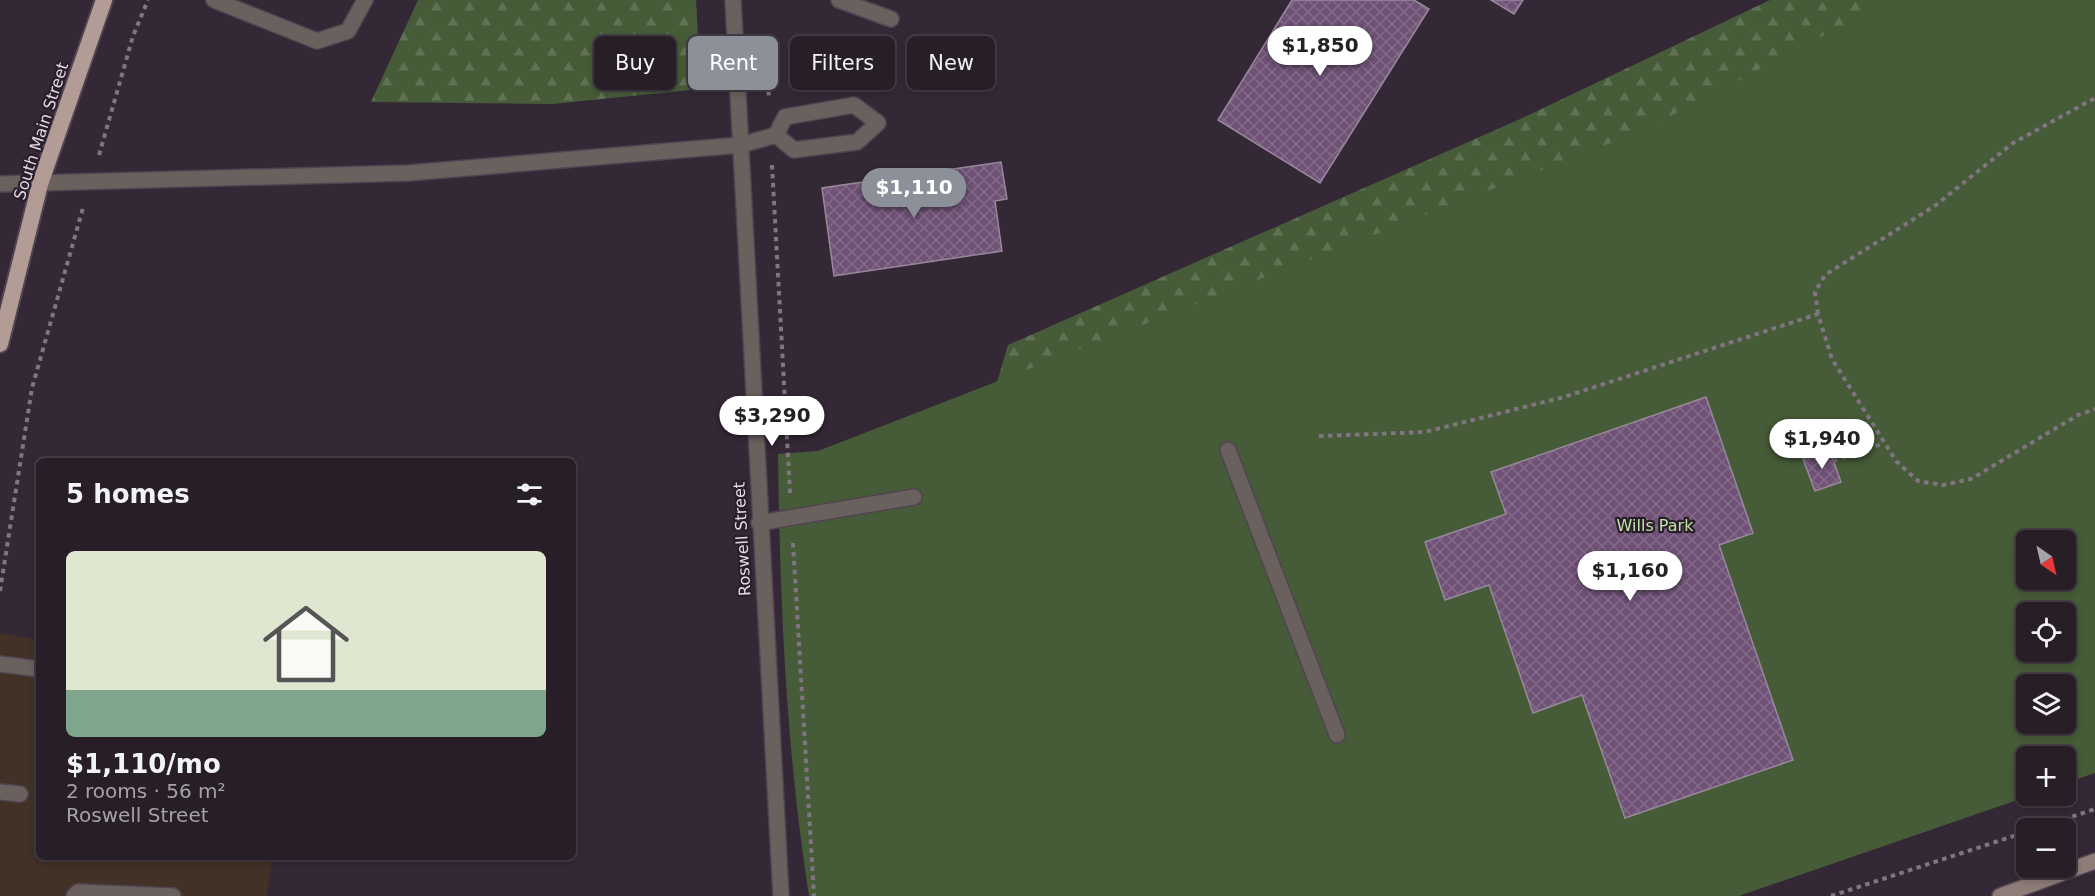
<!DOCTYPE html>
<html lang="en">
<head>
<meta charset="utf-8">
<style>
  :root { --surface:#281e28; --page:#342b34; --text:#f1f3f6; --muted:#a5a2a8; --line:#443c45; --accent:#8c9099 }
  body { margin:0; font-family:"DejaVu Sans",sans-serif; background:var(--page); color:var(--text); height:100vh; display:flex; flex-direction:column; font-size:22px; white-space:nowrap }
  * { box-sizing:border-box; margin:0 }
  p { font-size:20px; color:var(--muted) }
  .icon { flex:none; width:33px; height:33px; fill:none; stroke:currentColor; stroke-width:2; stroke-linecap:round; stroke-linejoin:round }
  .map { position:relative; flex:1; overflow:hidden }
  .drawer { position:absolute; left:36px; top:458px; width:540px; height:402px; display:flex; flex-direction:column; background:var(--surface); border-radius:9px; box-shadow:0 3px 9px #0003,0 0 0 2px var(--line) }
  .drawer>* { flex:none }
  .guide { position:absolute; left:594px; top:36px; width:570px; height:54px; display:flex; gap:12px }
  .needle { width:39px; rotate:146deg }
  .buttons { position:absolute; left:2016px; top:530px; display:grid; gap:12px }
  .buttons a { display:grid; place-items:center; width:60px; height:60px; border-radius:9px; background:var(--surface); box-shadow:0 3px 9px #0003,0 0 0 2px var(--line); font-size:30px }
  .price { position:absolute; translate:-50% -51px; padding:0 14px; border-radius:21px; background:#fff; color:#222; font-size:20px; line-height:39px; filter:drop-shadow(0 2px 3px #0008) }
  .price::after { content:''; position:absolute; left:50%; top:36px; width:18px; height:14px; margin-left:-9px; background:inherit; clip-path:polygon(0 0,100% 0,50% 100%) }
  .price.active { background:var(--accent); color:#fff }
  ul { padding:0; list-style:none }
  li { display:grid; align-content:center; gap:12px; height:318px; padding:0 30px }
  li+li { border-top:2px solid var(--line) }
  li span { display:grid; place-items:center; height:186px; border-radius:9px; color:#555 }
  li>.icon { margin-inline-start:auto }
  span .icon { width:108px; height:108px; fill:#fffc; stroke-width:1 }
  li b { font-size:26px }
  h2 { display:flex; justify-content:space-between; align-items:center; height:72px; padding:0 30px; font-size:26px }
  .pill { padding:0 21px; border-radius:9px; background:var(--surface); box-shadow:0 3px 9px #0003,0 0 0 2px var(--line); font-size:21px; line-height:54px }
  .pill.active { background:var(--accent); color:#fff }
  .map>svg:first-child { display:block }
  .commercial { fill:#413126 }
  .forest { fill:url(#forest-firs) }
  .park { fill:#465b37; fill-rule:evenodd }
  .building { fill:url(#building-cross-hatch); stroke:#97899b; stroke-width:1.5 }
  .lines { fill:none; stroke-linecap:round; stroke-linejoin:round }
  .service-casing { stroke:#514452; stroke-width:18 }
  .tertiary-casing { stroke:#514452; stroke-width:18 }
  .secondary-casing { stroke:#514452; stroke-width:18 }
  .trunk-casing { stroke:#514452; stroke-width:20 }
  .path { stroke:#807581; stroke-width:4; stroke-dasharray:4.5 4.5; stroke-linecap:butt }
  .service { stroke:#6a605d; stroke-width:15 }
  .tertiary { stroke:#6a605d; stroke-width:15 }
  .secondary { stroke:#8d7c78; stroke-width:15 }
  .trunk { stroke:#b39c95; stroke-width:16 }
  .labels { text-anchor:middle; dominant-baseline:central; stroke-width:4.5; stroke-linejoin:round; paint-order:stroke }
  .street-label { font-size:16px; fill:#e2dae3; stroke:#2b1e2c }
  .park-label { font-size:16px; fill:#bee5a3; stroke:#2b1e2c }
</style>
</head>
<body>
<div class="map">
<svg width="2095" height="896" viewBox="0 0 2095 896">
  <defs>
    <pattern id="forest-firs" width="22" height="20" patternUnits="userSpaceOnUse" patternTransform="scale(1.5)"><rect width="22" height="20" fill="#465b37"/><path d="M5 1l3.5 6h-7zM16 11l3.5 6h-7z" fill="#607254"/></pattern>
    <pattern id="building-cross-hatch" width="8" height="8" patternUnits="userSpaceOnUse" patternTransform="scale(1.5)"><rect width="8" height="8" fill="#705277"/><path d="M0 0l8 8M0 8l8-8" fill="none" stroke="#846a8a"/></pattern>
  </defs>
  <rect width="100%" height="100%" fill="#352836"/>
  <path class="commercial" d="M0,633L39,640V856L272,857L267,896H0Z"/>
  <g class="forest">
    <path d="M418,0H696L701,89L552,104L371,102Z"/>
    <path d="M1770,0H2095L989,409L1008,345L1518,120Z"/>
  </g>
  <path class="park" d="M1891,0H2095V773L2066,783V756H2026V795H2032L1739,896H809C786,750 780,602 778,454L818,451L1644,130ZM2026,540H2066V579H2026ZM2026,612H2066V651H2026ZM2026,684H2066V723H2026Z"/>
  <g class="building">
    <path d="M1292,0H1414L1429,9L1320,183L1218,120Z"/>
    <path d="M1491,0H1523L1514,14Z"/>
    <path d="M1001,162L1007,199L995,201L1002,251L834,276L822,188Z"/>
    <path d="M1706,397L1753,533L1719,545L1793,760L1625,818L1582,695L1533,713L1489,585L1445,600L1425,542L1506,514L1491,472Z"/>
    <path d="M1829,449L1841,482L1815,491L1803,459Z"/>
  </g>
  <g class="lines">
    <defs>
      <g id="service">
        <path d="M214,0L317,41L348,31L365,0"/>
        <path d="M839,0L891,19"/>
        <path d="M0,184L408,173L741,145L776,135L785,117L854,105L878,123L857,142L794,150L776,135"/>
        <path d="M1228,450L1337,735"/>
        <path d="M759,523L914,497"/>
        <path d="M0,664L39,669"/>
        <path d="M0,792L20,794"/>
        <path d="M74,896L78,892L173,896"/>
      </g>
      <path id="tertiary" d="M733,0L781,896"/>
      <path id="secondary" d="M2000,896L2095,861"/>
      <path id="trunk" d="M0,344L40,184L104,0"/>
    </defs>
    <use href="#service" class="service-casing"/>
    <use href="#tertiary" class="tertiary-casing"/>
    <use href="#secondary" class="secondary-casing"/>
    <use href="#trunk" class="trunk-casing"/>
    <g class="path">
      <path d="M765,55L769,98"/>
      <path d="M99,155L133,36L148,0"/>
      <path d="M772,165L790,493"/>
      <path d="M1818,314L1815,292L1825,275L1936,205L2013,143L2095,98"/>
      <path d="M1319,436L1425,432L1564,397L1818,314L1832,359L1896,461L1918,481L1943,485L1971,479L2078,415L2095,409"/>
      <path d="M1833,461L1884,443"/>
      <path d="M793,543L814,896"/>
      <path d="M0,591L32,388L83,208"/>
      <path d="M2038,828L2095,809"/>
      <path d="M1831,896L2026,832"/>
    </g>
    <use href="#service" class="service"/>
    <use href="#tertiary" class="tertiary"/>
    <use href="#secondary" class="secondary"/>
    <use href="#trunk" class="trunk"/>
  </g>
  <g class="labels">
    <g class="street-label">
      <text transform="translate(41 131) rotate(-72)">South Main Street</text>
      <text transform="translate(742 539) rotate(-93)">Roswell Street</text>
    </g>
    <g class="park-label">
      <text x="1655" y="525">Wills Park</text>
    </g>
  </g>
</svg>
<div class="buttons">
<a><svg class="needle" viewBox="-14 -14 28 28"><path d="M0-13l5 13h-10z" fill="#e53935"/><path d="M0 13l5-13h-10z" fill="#a5a2a8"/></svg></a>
<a><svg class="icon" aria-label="locate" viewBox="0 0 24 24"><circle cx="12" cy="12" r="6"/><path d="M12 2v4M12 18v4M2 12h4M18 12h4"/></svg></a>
<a><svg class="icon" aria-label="layers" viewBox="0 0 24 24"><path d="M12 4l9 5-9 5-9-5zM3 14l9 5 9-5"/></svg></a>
<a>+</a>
<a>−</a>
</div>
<b class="price" style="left:1320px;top:77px">$1,850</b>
<b class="price active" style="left:914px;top:219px">$1,110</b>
<b class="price" style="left:772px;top:447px">$3,290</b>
<b class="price" style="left:1822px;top:470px">$1,940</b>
<b class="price" style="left:1630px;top:602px">$1,160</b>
<div class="guide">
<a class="pill">Buy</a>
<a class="pill active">Rent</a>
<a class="pill">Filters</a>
<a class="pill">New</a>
</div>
<section class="drawer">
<h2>5 homes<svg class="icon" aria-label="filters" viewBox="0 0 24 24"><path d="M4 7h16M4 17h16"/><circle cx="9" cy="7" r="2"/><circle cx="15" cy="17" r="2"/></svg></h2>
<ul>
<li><span style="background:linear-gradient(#dfe7d0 75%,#7fa58c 0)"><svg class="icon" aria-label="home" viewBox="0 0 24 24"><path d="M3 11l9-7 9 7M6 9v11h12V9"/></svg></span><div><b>$1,110/mo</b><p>2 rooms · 56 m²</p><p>Roswell Street</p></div></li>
</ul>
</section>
</div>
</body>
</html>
